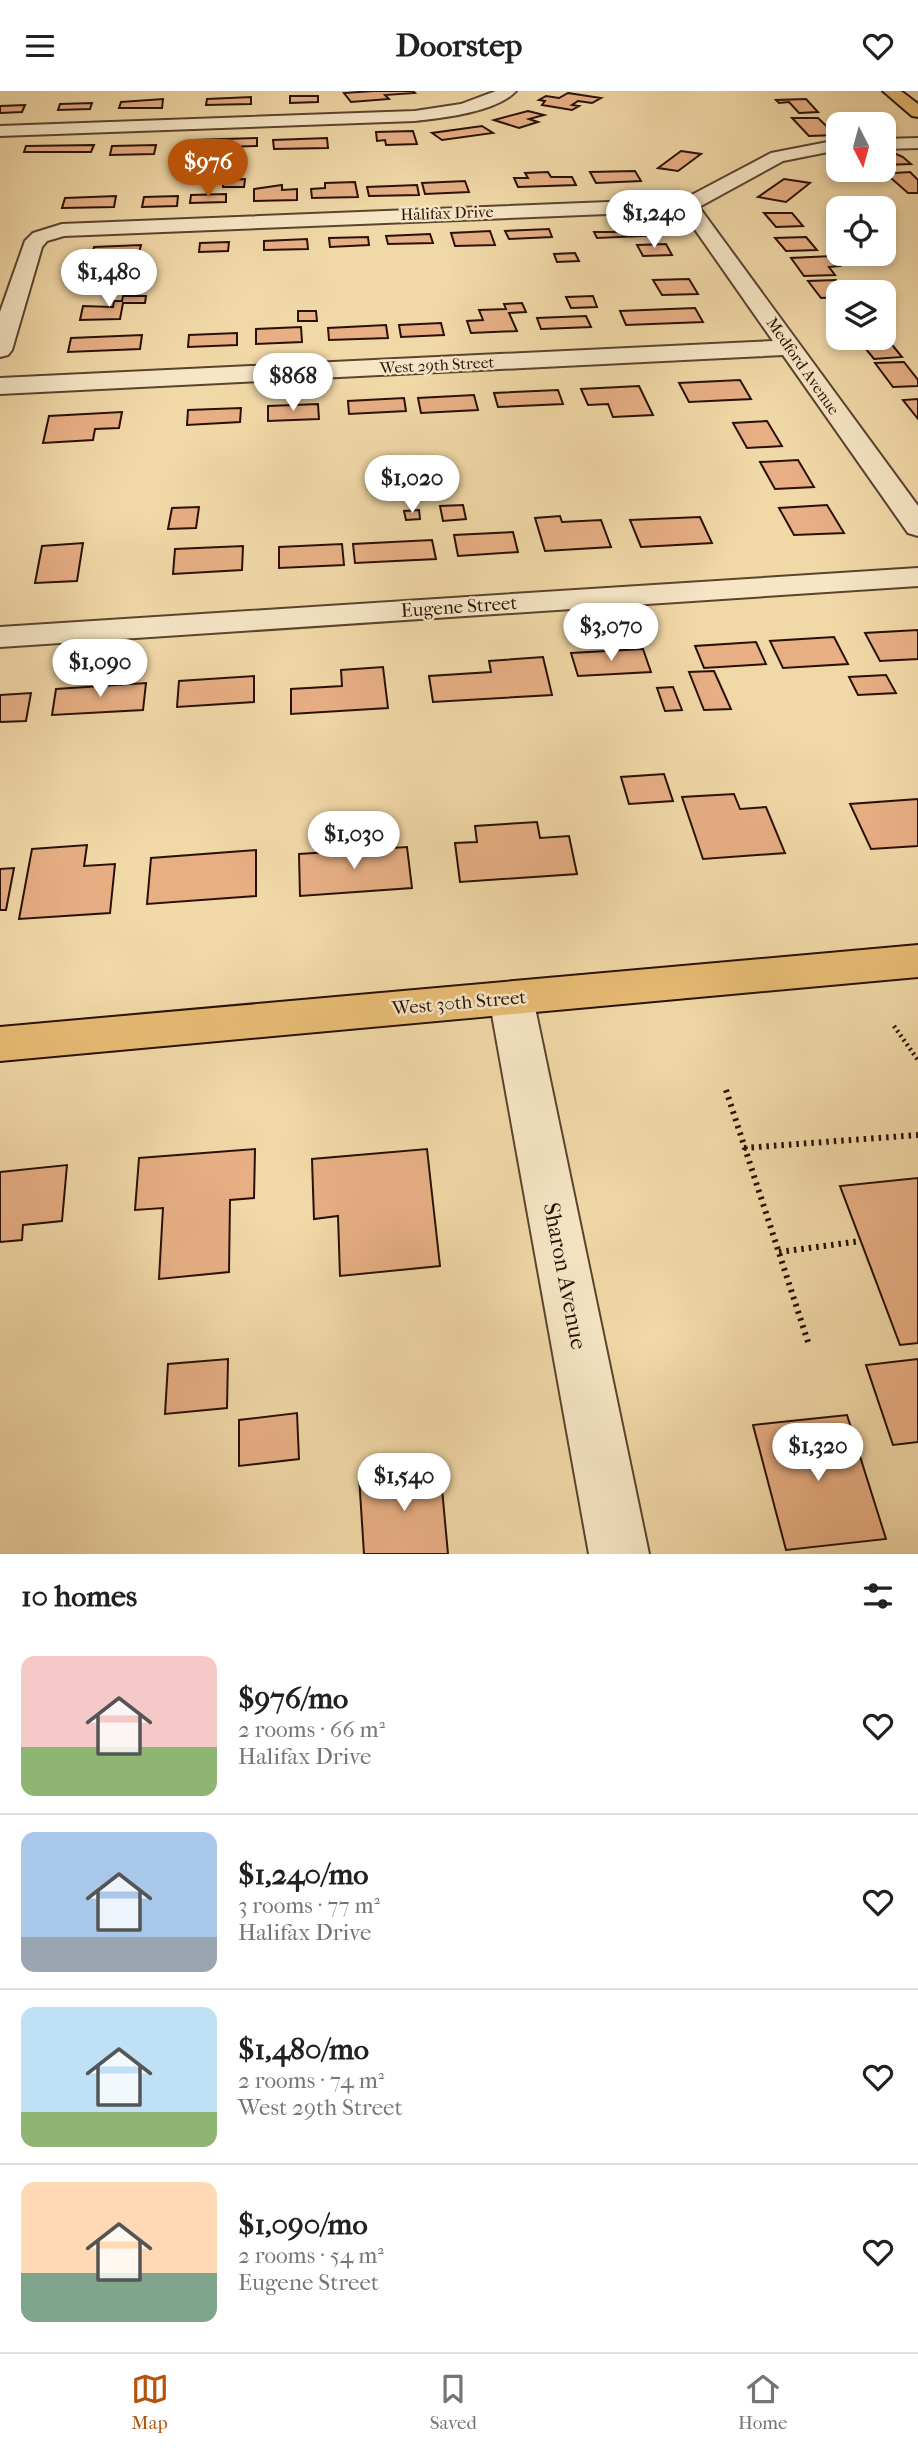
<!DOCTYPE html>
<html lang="en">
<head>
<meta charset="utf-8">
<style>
  :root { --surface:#fff; --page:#f6f6f6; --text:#202124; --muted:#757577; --line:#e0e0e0; --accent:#b45309 }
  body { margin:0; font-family:"IM FELL French Canon",serif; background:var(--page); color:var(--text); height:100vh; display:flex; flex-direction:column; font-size:26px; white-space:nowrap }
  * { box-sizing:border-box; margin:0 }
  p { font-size:23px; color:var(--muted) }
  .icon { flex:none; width:38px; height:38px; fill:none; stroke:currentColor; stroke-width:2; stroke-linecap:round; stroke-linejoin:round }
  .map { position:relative; height:1463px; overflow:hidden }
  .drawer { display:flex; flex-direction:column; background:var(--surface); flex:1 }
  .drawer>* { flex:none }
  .needle { width:46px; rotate:174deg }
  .buttons { position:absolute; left:826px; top:21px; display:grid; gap:14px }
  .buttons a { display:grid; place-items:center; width:70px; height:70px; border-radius:14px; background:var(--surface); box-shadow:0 4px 10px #0003; font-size:35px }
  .price { position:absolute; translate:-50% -60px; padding:0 16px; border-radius:24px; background:#fff; color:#222; font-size:23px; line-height:46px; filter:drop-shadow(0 2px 4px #0008) }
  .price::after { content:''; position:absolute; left:50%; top:42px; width:21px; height:16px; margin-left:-10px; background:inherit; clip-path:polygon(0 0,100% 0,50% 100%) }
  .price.current { background:var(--accent); color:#fff }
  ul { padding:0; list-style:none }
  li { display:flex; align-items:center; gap:21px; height:175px; padding:0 21px }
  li+li { border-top:2px solid var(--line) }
  li span { display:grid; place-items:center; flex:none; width:196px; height:140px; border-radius:14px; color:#555 }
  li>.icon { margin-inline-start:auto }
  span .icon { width:84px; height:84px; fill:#fffc; stroke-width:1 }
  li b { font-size:30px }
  h2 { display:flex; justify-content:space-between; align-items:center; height:84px; padding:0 21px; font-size:30px }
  header { display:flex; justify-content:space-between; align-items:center; height:91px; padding:0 21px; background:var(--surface); font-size:32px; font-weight:700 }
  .dock { display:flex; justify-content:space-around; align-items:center; height:98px; border-top:2px solid var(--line); background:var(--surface); font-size:19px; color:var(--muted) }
  .dock a { display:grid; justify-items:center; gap:4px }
  .dock .current { color:var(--accent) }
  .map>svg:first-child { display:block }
  .building { fill:#e8af85; stroke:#291106; stroke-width:2 }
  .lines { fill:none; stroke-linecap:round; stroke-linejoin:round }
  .minor-casing { stroke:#5b432e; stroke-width:4 }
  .major-casing { stroke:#291106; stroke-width:4 }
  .path-far1 { stroke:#291106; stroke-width:4.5; stroke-dasharray:2 3.5; stroke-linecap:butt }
  .path { stroke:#291106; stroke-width:6; stroke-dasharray:2.5 5; stroke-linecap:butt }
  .minor { fill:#f6e6c6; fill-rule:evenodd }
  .major { fill:#e8bc74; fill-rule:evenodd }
  .labels { text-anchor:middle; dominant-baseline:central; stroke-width:5; stroke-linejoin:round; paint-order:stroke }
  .far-street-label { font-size:16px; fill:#291106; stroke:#f6e6c6 }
  .street-label { font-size:19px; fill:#291106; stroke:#f6e6c6 }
  .near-street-label { font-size:23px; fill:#291106; stroke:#f6e6c6 }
</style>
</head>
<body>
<header><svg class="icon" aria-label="menu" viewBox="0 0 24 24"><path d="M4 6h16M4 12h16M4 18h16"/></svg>Doorstep<svg class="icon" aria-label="heart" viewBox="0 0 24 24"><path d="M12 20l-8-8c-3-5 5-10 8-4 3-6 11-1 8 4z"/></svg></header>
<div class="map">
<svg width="918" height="1463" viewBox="0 0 918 1463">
  <rect width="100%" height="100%" fill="#f1d8a7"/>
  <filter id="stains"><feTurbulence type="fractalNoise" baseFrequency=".00286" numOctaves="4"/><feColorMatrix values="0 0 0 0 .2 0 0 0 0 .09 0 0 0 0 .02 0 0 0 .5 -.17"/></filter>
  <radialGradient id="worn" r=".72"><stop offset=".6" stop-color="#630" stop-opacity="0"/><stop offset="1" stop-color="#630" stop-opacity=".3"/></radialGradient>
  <g class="building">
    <path d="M374,0H413L415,2L385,4L389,8L351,11L344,2Z"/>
    <path d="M568,2L601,7L592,12L578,10L572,14L579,15L572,19L542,14L545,10L539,9L546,5L559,7Z"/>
    <path d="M290,5H318V11L290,12Z"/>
    <path d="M251,6V13L206,14L207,8Z"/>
    <path d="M163,8L162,17H119L121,11Z"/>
    <path d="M806,8L818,21L799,22L789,11L779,12L776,9Z"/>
    <path d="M92,12L90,18L58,19L60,13Z"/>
    <path d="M25,14L22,21L0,22V15Z"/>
    <path d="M528,20L544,24L529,28L538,31L519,37L494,29Z"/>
    <path d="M792,27H818L836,44L809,45Z"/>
    <path d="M482,35L493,42L442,49L432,42Z"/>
    <path d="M413,40L417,53L386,54L385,49L377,50L376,41Z"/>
    <path d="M257,47V55L193,57L194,49Z"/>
    <path d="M327,47L328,57L274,58L273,49Z"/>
    <path d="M94,54L91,61H24L26,55Z"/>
    <path d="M156,54L154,63L110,64L112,55Z"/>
    <path d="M681,60L701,63L678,80L658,77Z"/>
    <path d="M896,63L903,66L911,73L884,74V64Z"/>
    <path d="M635,80L641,90L596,92L590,81Z"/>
    <path d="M548,81L551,86H572L576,94L518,96L514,87H528L525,82Z"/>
    <path d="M910,81L918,89V102H908L891,87L885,88L879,83Z"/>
    <path d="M245,88L244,96H223V89Z"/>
    <path d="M784,88L810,92L786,111L758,106Z"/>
    <path d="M465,90L469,101L425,103L422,92Z"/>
    <path d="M355,91L358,106L312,107L311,98L325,97V92Z"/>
    <path d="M282,94V99L297,98V109L254,110V98Z"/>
    <path d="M417,94L419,104L369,105L367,96Z"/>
    <path d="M226,103V111L190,112L191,104Z"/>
    <path d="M116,105L114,116L62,117L65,107Z"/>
    <path d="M178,105L177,115L142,116L144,106Z"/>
    <path d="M764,122H792L803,135L776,136Z"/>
    <path d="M656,134L663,144L597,147L594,141H616L613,135Z"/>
    <path d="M549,138L552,146L509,148L505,140Z"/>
    <path d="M490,140L495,154L455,155L451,142Z"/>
    <path d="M430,143L433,152L388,153L386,145Z"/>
    <path d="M368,146L369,154L330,156L329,147Z"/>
    <path d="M806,146L817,159L786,160L775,147Z"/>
    <path d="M307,148L308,158L264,159V150Z"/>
    <path d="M229,151L228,160L199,161L200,152Z"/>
    <path d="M666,153L672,164L643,165L637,154Z"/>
    <path d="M141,154L138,166L91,168L94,156Z"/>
    <path d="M575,162L579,170L557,171L554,163Z"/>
    <path d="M832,165L840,175L829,176L835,184L804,185L791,167Z"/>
    <path d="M116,182L114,196L86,198L89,184Z"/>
    <path d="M689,188L698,203L662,204L653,189Z"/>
    <path d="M836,189L845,201H838V206L821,207L808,190Z"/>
    <path d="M123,205H146L145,212H123L120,228L80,229L83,215L113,216L114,210H122Z"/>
    <path d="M593,205L597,216L571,217L566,206Z"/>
    <path d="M522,212L526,221L509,222L517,240L471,242L467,230L483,229L479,219L506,218L504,213Z"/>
    <path d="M695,217L703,231L626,234L620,220Z"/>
    <path d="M298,220H316L317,230H298Z"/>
    <path d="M586,225L591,236L541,238L537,227Z"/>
    <path d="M441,232L444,244L401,246L399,234Z"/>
    <path d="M386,234L388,247L329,249L328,237Z"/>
    <path d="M301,236L302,251L256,253V238Z"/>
    <path d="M237,242V254L188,256L189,244Z"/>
    <path d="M142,244L140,258L68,261L71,247Z"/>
    <path d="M884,244L902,266L874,268L857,247H884Z"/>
    <path d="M904,271L918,289V295L893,296L875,272Z"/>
    <path d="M740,289L751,308L689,311L679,292Z"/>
    <path d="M639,295L653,324L613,326L608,313L588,314L581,298Z"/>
    <path d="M558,299L563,313L498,316L494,302Z"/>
    <path d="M474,304L478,319L421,322L418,307Z"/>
    <path d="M404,307L406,320L349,323L348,310Z"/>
    <path d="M918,308V328L903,309Z"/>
    <path d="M318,313L319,328L268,330V315Z"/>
    <path d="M241,317L240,331L187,334L188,319Z"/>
    <path d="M122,321L119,337L95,338L93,349L43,352L49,325Z"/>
    <path d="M767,330L782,355L747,357L733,332Z"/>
    <path d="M798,369L814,396L775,398L760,371Z"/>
    <path d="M422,383L424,396L409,397L408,384Z"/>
    <path d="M463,414L466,428L443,430L440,415Z"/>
    <path d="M827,414L844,442L794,444L779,417Z"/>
    <path d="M199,416L196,437L168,438L172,417Z"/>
    <path d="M419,419L420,428L406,429L404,420Z"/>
    <path d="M560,425L562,431L601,429L611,456L545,460L535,427Z"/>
    <path d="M700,426L712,452L641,456L630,429Z"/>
    <path d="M513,441L518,461L458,465L454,444Z"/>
    <path d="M432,449L436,468L355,472L353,453Z"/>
    <path d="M83,452L77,490L35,492L42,455Z"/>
    <path d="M342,453L344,474L279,477V456Z"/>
    <path d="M243,455L242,479L173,483L175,458Z"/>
    <path d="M918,539V568L880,570L865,542Z"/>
    <path d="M834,546L848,573L783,577L770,550Z"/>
    <path d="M756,551L766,573L704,577L695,555Z"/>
    <path d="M643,558L651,581L578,585L571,562Z"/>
    <path d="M543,566L552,604L433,611L429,585L491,581L489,570Z"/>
    <path d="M383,576L388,617L291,623V598L342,595L341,579Z"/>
    <path d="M714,580L731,618L704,619L689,581Z"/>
    <path d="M886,584L896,602L858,604L849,586Z"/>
    <path d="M254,585V611L177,616L179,590Z"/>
    <path d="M146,592L143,619L52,624L56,598Z"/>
    <path d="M673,596L682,619L665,620L657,597Z"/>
    <path d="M31,602L26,630L0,631V604Z"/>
    <path d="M664,683L673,710L629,713L621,686Z"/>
    <path d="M734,703L740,718L766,716L785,762L703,768L682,706Z"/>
    <path d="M918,708V755L871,758L850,713Z"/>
    <path d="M537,731L540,747L569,745L577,783L460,791L455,752L477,751L475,735Z"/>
    <path d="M87,754L84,775L115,773L110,822L19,828L32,758Z"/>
    <path d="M407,756L412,797L300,805L299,763Z"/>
    <path d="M256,759V805L147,813L151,767Z"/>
    <path d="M14,777L6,819H0V778Z"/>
    <path d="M255,1058L254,1107L230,1109L229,1181L159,1188L163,1117L135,1119L139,1067Z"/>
    <path d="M427,1058L440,1175L340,1185L338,1125L314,1128L312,1068Z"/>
    <path d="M67,1074L62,1130L23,1134L22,1149L0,1151V1081Z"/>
    <path d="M918,1087V1252L900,1254L840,1095Z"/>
    <path d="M228,1268L227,1317L165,1323L168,1273Z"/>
    <path d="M918,1268V1351L893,1354L866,1274Z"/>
    <path d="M297,1322L299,1368L239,1375V1329Z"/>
    <path d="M847,1324L886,1448L786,1459L753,1334Z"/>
    <path d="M440,1376L448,1463H364L359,1385Z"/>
  </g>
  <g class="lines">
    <defs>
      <g id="minor">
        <path d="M496,0H516C497,21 443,27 415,30L0,45V35L415,20L461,13Z"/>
        <path d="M918,47V57L884,58V48Z"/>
        <path d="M838,49V59L783,70L699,116L918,415V445L908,442L783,264L0,303V287L773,250L682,120L64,145L47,150L42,156L12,259L8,264L0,266V221L25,150L33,142L62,133L684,108L771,62Z"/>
        <path d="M918,477V495L0,556V536Z"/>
        <path d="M511,891L527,895L533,907L649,1463H589L489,907L495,895Z"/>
      </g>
      <g id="major">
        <path d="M883,0H901L918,13V26L912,25Z"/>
        <path d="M918,854V886L0,970V936Z"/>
      </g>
    </defs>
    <use href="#minor" class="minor-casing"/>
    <use href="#major" class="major-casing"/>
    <path class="path-far1" d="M894,935L918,969"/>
    <g class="path">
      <path d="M726,999L809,1254"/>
      <path d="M744,1057L918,1044"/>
      <path d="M779,1161L861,1150"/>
    </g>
    <use href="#minor" class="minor"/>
    <use href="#major" class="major"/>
  </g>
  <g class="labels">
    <g class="far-street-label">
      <text transform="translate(447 122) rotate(-2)">Halifax Drive</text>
      <text transform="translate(437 274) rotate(-3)">West 29th Street</text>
      <text transform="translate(803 275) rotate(55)">Medford Avenue</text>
    </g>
    <g class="street-label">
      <text transform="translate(459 516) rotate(-4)">Eugene Street</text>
      <text transform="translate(459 912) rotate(-5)">West 30th Street</text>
    </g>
    <g class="near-street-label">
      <text transform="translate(565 1185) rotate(79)">Sharon Avenue</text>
    </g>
  </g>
  <rect width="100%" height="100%" filter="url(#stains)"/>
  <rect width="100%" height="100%" fill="url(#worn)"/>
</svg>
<div class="buttons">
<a><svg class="needle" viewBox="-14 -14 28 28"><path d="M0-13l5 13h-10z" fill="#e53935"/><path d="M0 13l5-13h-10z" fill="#757577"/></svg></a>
<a><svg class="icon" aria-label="locate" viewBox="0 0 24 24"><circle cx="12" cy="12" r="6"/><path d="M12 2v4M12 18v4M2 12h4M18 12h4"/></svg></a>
<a><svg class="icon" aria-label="layers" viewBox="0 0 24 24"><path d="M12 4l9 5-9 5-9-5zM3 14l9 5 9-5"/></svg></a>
</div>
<b class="price current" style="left:208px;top:108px">$976</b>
<b class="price" style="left:654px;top:159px">$1,240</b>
<b class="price" style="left:109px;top:218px">$1,480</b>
<b class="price" style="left:293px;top:322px">$868</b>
<b class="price" style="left:412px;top:424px">$1,020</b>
<b class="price" style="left:611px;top:572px">$3,070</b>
<b class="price" style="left:100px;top:608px">$1,090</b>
<b class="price" style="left:354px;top:780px">$1,030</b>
<b class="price" style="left:818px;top:1392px">$1,320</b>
<b class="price" style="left:404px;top:1422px">$1,540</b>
</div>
<section class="drawer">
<h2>10 homes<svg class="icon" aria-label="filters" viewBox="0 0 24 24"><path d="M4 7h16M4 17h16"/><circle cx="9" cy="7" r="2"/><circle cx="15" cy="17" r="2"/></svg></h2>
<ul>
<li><span style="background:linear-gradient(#f6c9c9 65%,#8fb573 0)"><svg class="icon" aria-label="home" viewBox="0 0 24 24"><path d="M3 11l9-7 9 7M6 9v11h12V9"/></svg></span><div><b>$976/mo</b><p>2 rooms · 66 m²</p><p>Halifax Drive</p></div><svg class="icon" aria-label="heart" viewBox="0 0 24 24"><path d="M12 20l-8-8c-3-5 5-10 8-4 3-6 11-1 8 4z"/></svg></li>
<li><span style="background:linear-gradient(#a9c7e8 75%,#9aa5b1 0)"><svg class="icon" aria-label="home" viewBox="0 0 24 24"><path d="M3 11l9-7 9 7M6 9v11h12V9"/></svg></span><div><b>$1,240/mo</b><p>3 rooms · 77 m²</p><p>Halifax Drive</p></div><svg class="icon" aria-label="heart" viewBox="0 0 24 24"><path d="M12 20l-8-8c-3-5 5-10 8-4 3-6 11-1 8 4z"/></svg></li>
<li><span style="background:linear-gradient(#bfe0f5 75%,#8fb573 0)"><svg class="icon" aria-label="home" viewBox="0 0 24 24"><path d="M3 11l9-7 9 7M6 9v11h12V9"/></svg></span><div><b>$1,480/mo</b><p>2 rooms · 74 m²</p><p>West 29th Street</p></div><svg class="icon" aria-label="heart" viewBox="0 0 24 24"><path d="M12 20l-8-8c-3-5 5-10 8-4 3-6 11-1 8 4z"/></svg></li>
<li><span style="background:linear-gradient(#ffd9b3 65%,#7fa58c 0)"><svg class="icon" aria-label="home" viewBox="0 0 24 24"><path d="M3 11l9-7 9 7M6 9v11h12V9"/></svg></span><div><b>$1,090/mo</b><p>2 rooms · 54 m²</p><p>Eugene Street</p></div><svg class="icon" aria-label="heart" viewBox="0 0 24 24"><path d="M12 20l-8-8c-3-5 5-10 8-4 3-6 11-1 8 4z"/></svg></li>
</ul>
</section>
<nav class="dock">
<a class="current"><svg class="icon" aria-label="map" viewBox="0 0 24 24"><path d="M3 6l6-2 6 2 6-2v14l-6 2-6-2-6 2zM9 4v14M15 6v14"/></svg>Map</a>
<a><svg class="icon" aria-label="saved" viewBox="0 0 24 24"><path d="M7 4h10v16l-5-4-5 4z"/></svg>Saved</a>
<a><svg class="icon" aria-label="home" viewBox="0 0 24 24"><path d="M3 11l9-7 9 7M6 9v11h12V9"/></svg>Home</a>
</nav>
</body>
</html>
